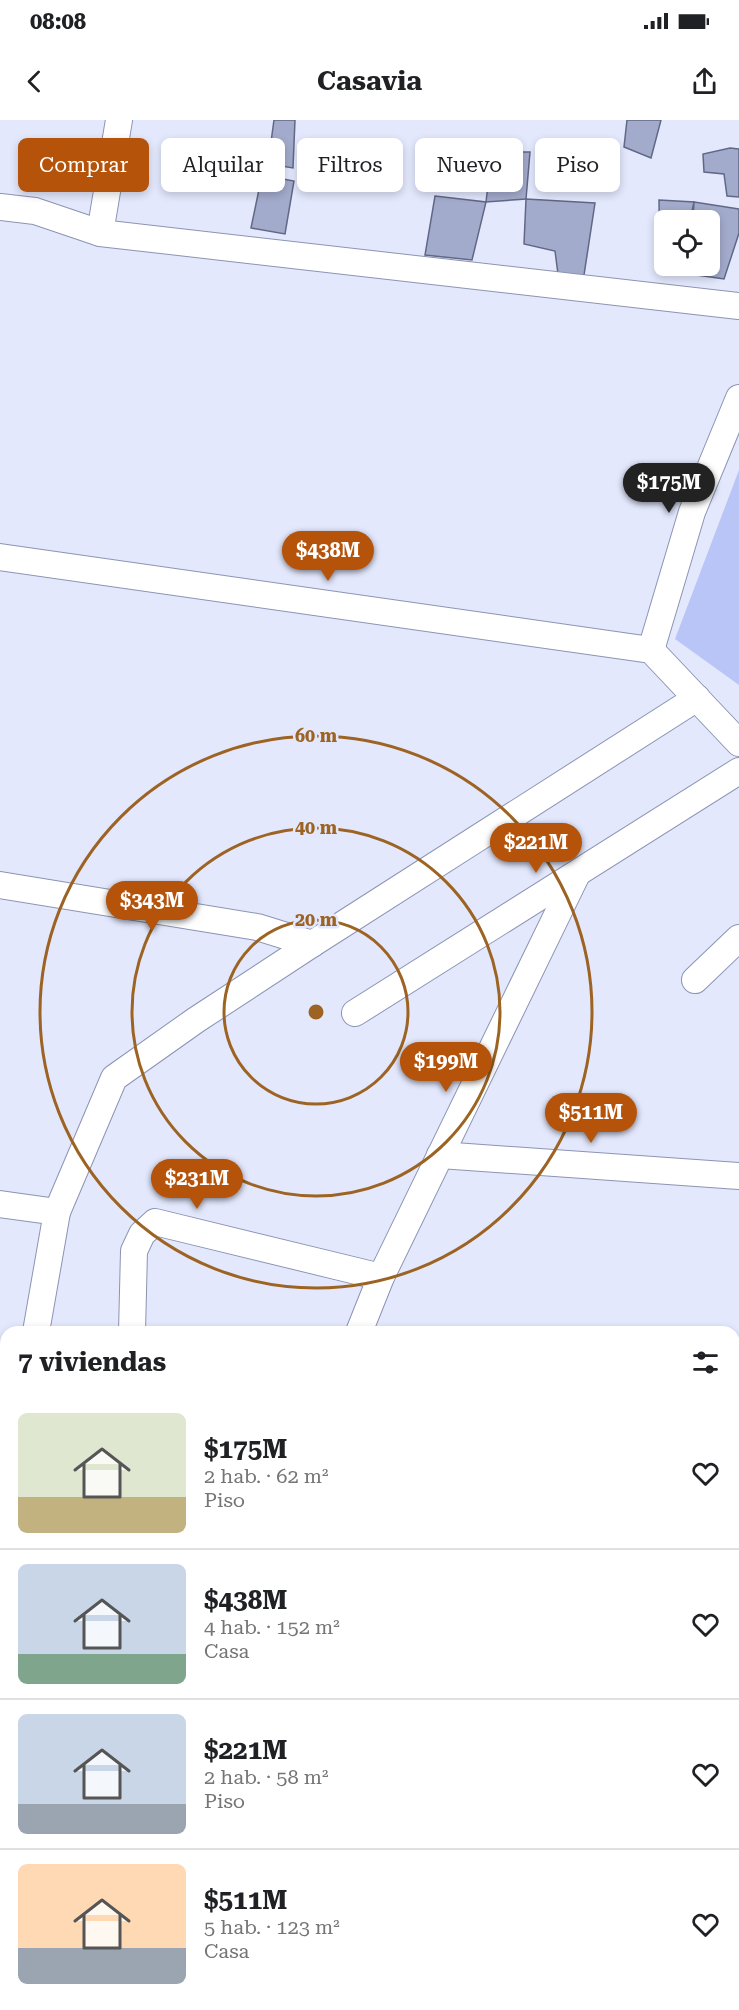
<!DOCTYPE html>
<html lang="es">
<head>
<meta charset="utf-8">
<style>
  :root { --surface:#fff; --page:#f2f2f2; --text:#202124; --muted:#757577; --line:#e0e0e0; --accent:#b45309 }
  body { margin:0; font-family:"Roboto Serif",serif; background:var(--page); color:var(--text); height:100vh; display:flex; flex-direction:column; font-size:22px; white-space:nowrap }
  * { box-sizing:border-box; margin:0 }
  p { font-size:20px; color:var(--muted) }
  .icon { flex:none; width:33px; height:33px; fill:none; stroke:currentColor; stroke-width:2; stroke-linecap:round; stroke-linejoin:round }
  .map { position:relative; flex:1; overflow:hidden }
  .drawer { position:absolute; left:0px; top:1206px; width:740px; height:684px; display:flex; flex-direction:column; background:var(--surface); border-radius:18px 18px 0 0; box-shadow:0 3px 9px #0003 }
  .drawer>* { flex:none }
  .hud { position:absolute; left:18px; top:18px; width:704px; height:54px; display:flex; gap:12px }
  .tools { position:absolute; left:654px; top:90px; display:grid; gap:12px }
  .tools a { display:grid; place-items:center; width:66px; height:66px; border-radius:9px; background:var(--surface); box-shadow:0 3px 9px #0003; font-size:30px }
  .price { position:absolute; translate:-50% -51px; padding:0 14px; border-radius:21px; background:var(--accent); color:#fff; font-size:20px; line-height:39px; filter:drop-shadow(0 2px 3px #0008) }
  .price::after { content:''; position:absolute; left:50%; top:36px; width:18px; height:14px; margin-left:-9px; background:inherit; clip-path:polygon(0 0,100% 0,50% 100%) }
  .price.active { background:#222; color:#fff }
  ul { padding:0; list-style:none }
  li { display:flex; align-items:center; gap:18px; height:150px; padding:0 18px }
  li+li { border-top:2px solid var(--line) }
  li span { display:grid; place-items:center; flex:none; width:168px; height:120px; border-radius:9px; color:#555 }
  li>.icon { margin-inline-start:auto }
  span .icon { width:72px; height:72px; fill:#fffc; stroke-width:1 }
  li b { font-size:26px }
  h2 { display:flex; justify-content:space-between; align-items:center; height:72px; padding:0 18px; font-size:26px }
  .tag { padding:0 21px; border-radius:9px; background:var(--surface); box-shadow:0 3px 9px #0003; font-size:21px; line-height:54px }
  .tag.active { background:var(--accent); color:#fff }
  .status { display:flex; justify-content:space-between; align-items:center; height:42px; padding:0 30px; background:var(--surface); direction:ltr }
  .status svg { height:16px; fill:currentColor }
  header { display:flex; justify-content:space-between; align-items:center; height:78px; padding:0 18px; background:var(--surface); font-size:27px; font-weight:700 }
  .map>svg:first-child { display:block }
  .green { fill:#b9c5f7 }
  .building { fill:#a3abcc; stroke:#616886; stroke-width:1.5 }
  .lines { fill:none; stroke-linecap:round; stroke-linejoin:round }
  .street-casing { stroke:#8c94b3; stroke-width:28 }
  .street { stroke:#fff; stroke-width:26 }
  .ring { fill:none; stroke:#9d6322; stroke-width:3 }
  .centre { fill:#9d6322; stroke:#e3e8fd; stroke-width:3 }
  .ring-label { font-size:18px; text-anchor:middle; font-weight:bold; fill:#9d6322; stroke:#e3e8fd; stroke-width:5; stroke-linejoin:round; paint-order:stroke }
</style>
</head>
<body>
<div class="status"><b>08:08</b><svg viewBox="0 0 49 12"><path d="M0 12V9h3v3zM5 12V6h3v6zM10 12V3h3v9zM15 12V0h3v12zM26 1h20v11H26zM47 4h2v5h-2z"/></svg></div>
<header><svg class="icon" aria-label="back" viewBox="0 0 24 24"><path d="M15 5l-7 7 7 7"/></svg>Casavia<svg class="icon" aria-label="share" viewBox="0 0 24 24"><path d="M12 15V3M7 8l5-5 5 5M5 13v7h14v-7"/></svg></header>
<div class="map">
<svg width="739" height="1890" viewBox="0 0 739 1890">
  <rect width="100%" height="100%" fill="#e3e8fd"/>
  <path class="green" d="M739,350V565L675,519Z"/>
  <g class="building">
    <path d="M274,0H295L293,48L268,44Z"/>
    <path d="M627,0H661L651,38L624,27Z"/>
    <path d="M730,28L739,29V77L727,76L724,54L704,52L703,34Z"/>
    <path d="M492,32H530L526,79L486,82Z"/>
    <path d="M262,55L294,61L285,114L251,108Z"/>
    <path d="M435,76L486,82L472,140L425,135Z"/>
    <path d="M526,79L595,83L584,155L558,154L555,131L524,124Z"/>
    <path d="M659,80L694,82L690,100H664V146H681L680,153L660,149Z"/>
    <path d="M694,82L739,89V113L724,159L690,154V146H710V100H693Z"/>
  </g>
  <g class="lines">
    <defs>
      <g id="street">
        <path d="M0,87L35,91L100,113L739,186"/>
        <path d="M100,113L119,0"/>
        <path d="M0,437L651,530L739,623"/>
        <path d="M651,530L692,392L739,278"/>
        <path d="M0,765L257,807L312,824"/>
        <path d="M695,860L739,818"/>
        <path d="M355,893L739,651"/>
        <path d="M440,1035L739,1056"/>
        <path d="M0,1084L57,1092"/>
        <path d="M36,1212L57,1092L114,958L196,900L312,824L697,578"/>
        <path d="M132,1212L134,1131L142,1114L155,1102L381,1157"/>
        <path d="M359,1212L381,1157L577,754"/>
        <path d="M734,1294H739"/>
        <path d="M0,1328L6,1324"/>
        <path d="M734,1438L739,1361"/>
        <path d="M734,1458H739"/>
        <path d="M734,1652L739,1653"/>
        <path d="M734,1846H739"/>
        <path d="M204,1890L205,1884"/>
        <path d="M699,1890V1884"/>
      </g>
    </defs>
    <use href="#street" class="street-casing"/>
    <use href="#street" class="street"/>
  </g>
  <g class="ring">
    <circle cx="316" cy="892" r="92"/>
    <circle cx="316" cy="892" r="184"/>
    <circle cx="316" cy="892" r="276"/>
  </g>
  <circle cx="316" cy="892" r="9" class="centre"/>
  <g class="ring-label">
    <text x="316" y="622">60 m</text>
    <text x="316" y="714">40 m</text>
    <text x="316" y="806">20 m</text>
  </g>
</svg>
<div class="tools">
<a><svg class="icon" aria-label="locate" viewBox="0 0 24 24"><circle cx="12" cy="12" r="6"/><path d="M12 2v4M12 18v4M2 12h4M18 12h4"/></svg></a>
</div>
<b class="price active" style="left:669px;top:394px">$175M</b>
<b class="price" style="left:328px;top:462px">$438M</b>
<b class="price" style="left:536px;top:754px">$221M</b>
<b class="price" style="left:152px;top:812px">$343M</b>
<b class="price" style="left:446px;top:973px">$199M</b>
<b class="price" style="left:591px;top:1024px">$511M</b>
<b class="price" style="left:197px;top:1090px">$231M</b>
<div class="hud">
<a class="tag active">Comprar</a>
<a class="tag">Alquilar</a>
<a class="tag">Filtros</a>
<a class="tag">Nuevo</a>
<a class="tag">Piso</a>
</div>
<section class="drawer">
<h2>7 viviendas<svg class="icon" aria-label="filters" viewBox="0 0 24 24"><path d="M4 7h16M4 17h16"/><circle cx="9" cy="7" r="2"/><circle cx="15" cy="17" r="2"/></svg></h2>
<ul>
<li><span style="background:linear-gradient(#dfe7d0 70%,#c2b280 0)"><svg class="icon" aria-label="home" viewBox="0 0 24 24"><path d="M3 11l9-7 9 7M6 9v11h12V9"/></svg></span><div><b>$175M</b><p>2 hab. · 62 m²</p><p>Piso</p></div><svg class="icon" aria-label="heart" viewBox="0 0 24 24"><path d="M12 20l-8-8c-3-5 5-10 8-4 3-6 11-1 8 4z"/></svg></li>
<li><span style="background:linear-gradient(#c9d6e8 75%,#7fa58c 0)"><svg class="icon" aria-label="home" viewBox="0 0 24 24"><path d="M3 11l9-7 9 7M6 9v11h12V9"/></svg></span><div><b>$438M</b><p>4 hab. · 152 m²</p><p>Casa</p></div><svg class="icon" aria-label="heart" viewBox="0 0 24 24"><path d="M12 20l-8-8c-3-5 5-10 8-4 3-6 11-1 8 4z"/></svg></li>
<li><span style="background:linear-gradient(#c9d6e8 75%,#9aa5b1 0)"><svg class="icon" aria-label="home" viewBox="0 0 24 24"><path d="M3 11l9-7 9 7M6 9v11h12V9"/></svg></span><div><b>$221M</b><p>2 hab. · 58 m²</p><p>Piso</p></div><svg class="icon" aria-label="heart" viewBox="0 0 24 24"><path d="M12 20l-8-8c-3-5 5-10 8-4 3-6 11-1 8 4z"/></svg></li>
<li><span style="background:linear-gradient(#ffd9b3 70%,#9aa5b1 0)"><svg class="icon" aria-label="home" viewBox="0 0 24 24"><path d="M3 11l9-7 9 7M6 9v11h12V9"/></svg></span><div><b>$511M</b><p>5 hab. · 123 m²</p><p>Casa</p></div><svg class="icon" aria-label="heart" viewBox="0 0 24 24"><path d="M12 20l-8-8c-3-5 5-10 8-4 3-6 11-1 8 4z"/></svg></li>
</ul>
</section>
</div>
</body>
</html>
